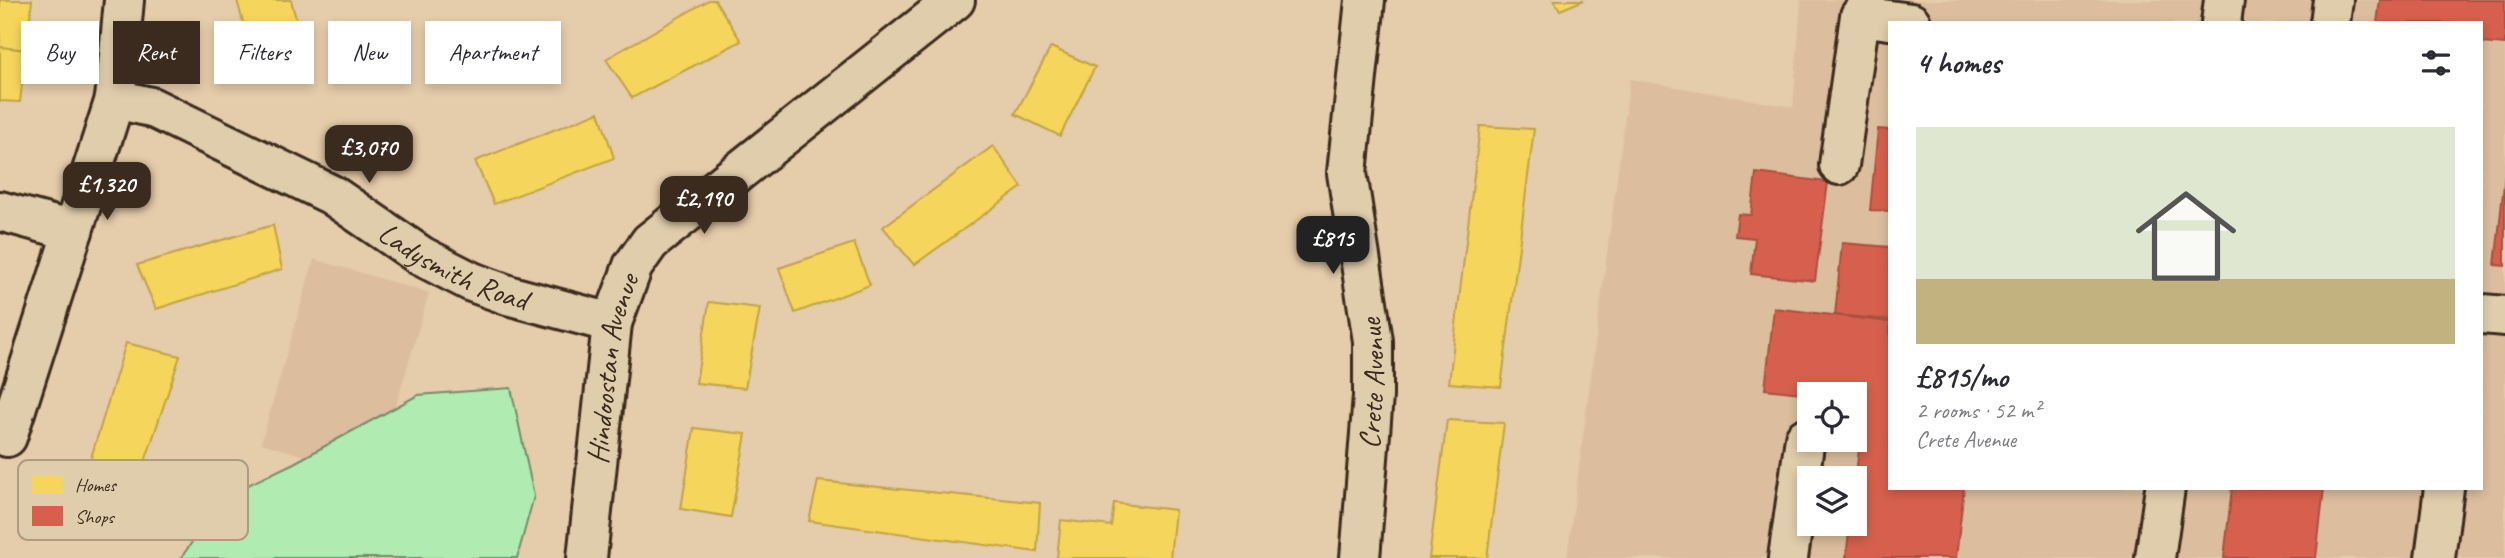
<!DOCTYPE html>
<html lang="en">
<head>
<meta charset="utf-8">
<style>
  :root { --surface:#fff; --page:#f7f7f7; --text:#2b2b33; --muted:#7c7c81; --accent:#3b2a1e }
  body { margin:0; font-family:Caveat,sans-serif; background:var(--page); color:var(--text); height:100vh; display:flex; flex-direction:column; font-size:26px; white-space:nowrap }
  * { box-sizing:border-box; margin:0 }
  p { font-size:23px; color:var(--muted) }
  .icon { flex:none; width:38px; height:38px; fill:none; stroke:currentColor; stroke-width:2; stroke-linecap:round; stroke-linejoin:round }
  .map { position:relative; flex:1; overflow:hidden }
  .sheet { position:absolute; left:1888px; top:21px; width:595px; height:469px; display:flex; flex-direction:column; background:var(--surface); border-radius:0px; box-shadow:0 4px 10px #0003 }
  .sheet>* { flex:none }
  .top-card { position:absolute; left:21px; top:21px; width:665px; height:63px; display:flex; gap:14px }
  .buttons { position:absolute; left:1797px; top:382px; display:grid; gap:14px }
  .buttons a { display:grid; place-items:center; width:70px; height:70px; border-radius:0px; background:var(--surface); box-shadow:0 4px 10px #0003; font-size:35px }
  .price { position:absolute; translate:-50% -60px; padding:0 16px; border-radius:14px; background:var(--accent); color:#fff; font-size:23px; line-height:46px; filter:drop-shadow(0 2px 4px #0008) }
  .price::after { content:''; position:absolute; left:50%; top:42px; width:21px; height:16px; margin-left:-10px; background:inherit; clip-path:polygon(0 0,100% 0,50% 100%) }
  .price.on { background:#222; color:#fff }
  ul { padding:0; list-style:none }
  li { display:grid; align-content:center; gap:14px; height:371px; padding:0 28px }
  li span { display:grid; place-items:center; height:217px; border-radius:0px; color:#555 }
  li>.icon { margin-inline-start:auto }
  span .icon { width:126px; height:126px; fill:#fffc; stroke-width:1 }
  li b { font-size:30px }
  h2 { display:flex; justify-content:space-between; align-items:center; height:84px; padding:0 28px; font-size:30px }
  .pill { padding:0 24px; border-radius:0px; background:var(--surface); box-shadow:0 4px 10px #0003; font-size:24px; line-height:63px }
  .pill.on { background:var(--accent); color:#fff }
  .map>svg:first-child { display:block }
  .built { fill:#dcbe9e; fill-rule:evenodd }
  .green { fill:#b0ecb1; stroke:#768b68; stroke-width:2 }
  .homes { fill:#f6d55c; stroke:#bea249; stroke-width:2 }
  .shops { fill:#d6604d; stroke:#a8503f; stroke-width:2 }
  .lines { fill:none; stroke-linecap:round; stroke-linejoin:round }
  .minor-casing { stroke:#3b2a1e; stroke-width:44 }
  .minor { stroke:#e0cdab; stroke-width:38 }
  .labels { text-anchor:middle; dominant-baseline:central; stroke-width:7; stroke-linejoin:round; paint-order:stroke }
  .street-label { font-size:30px; fill:#3b2a1e; stroke:#e0cdab }
  .key { fill:#e0cdab; stroke:#ae9c81; stroke-width:2 }
  .key-label { font-size:19px; fill:#3b2a1e }
</style>
</head>
<body>
<div class="map">
<svg width="2505" height="558" viewBox="0 0 2505 558">
  <rect width="100%" height="100%" fill="#e5ccaa"/>
  <filter id="ink" filterUnits="userSpaceOnUse"><feTurbulence type="fractalNoise" baseFrequency=".0143" numOctaves="2"/><feDisplacementMap in="SourceGraphic" scale="14" xChannelSelector="R" yChannelSelector="G"/><feConvolveMatrix kernelMatrix="1 2 1 2 8 2 1 2 1" color-interpolation-filters="sRGB"/></filter>
  <g filter="url(#ink)">
    <g class="built">
      <path d="M1801,0H2505V558H1567L1630,79L1793,107ZM1890,23H2482V488H1890ZM1810,394H1855V439H1810ZM1810,478H1855V523H1810Z"/>
      <path d="M314,259L429,293L375,477L261,443Z"/>
    </g>
    <path class="green" d="M511,388L534,496L517,558H181L223,497L294,463L418,395Z"/>
    <g class="homes">
      <path d="M0,0H32L26,50L0,47Z"/>
      <path d="M237,0H291L308,64L258,78Z"/>
      <path d="M709,0H715L741,41L632,98L606,59Z"/>
      <path d="M1554,0H1584L1560,10Z"/>
      <path d="M0,47L26,50L20,102L0,101Z"/>
      <path d="M1051,47L1095,67L1060,136L1015,114Z"/>
      <path d="M599,112L614,158L494,204L475,161Z"/>
      <path d="M1480,126L1534,129L1501,387L1449,383Z"/>
      <path d="M993,146L1022,187L914,265L883,227Z"/>
      <path d="M273,225L282,269L156,309L137,265Z"/>
      <path d="M854,243L870,285L795,313L779,268Z"/>
      <path d="M709,302L760,308L745,388L696,383Z"/>
      <path d="M126,343L180,356L138,483L87,471Z"/>
      <path d="M1447,420L1504,423L1487,558H1429Z"/>
      <path d="M694,428L746,434L731,517L681,509Z"/>
      <path d="M818,481L1040,503L1037,552L809,521Z"/>
      <path d="M1114,503L1175,510L1170,558H1057L1061,520L1111,526Z"/>
    </g>
    <g class="shops">
      <path d="M2380,0H2505V45L2482,43V23H2377Z"/>
      <path d="M1878,129L1890,130V211L1870,210Z"/>
      <path d="M1756,173L1828,182L1815,281L1751,274L1755,238L1735,236L1738,214L1751,215Z"/>
      <path d="M2505,174V266L2495,265Z"/>
      <path d="M1842,243L1890,247V320L1835,315Z"/>
      <path d="M1774,308L1890,322V488H1964L1956,558H1846L1850,523H1855V481L1865,401L1855,400V394H1810L1765,389Z"/>
      <path d="M2232,488H2324L2316,558H2224Z"/>
    </g>
    <g class="lines">
      <defs>
        <g id="minor">
          <path d="M2221,23L2224,0"/>
          <path d="M2330,23L2333,0"/>
          <path id="s1" d="M115,99L151,107L332,195L421,256L472,282L511,296L612,323"/>
          <path d="M1839,165L1860,16L1911,23"/>
          <path d="M0,211L73,231"/>
          <path d="M2482,314L2505,316"/>
          <path d="M7,437L115,99L124,0"/>
          <path id="s2" d="M587,558L612,323L633,266L650,242L955,0"/>
          <path id="s3" d="M1360,558L1373,396V341L1347,173L1365,0"/>
          <path d="M1788,558L1805,438"/>
          <path d="M2155,558L2165,488"/>
          <path d="M2435,558L2444,488"/>
        </g>
      </defs>
      <use href="#minor" class="minor-casing"/>
      <use href="#minor" class="minor"/>
    </g>
  </g>
  <g class="labels">
    <g class="street-label">
      <text stroke="none"><textPath href="#s1" startOffset="380">Ladysmith Road</textPath></text>
      <text stroke="none"><textPath href="#s2" startOffset="191">Hindoostan Avenue</textPath></text>
      <text stroke="none"><textPath href="#s3" startOffset="175">Crete Avenue</textPath></text>
    </g>
  </g>
  <rect x="18" y="460" width="230" height="80" rx="10" class="key"/>
  <rect x="32" y="475" width="31" height="19" fill="#f6d55c"/>
  <rect x="32" y="506" width="31" height="20" fill="#d6604d"/>
  <g class="key-label">
    <text x="75" y="491">Homes</text>
    <text x="75" y="523">Shops</text>
  </g>
</svg>
<div class="buttons">
<a><svg class="icon" aria-label="locate" viewBox="0 0 24 24"><circle cx="12" cy="12" r="6"/><path d="M12 2v4M12 18v4M2 12h4M18 12h4"/></svg></a>
<a><svg class="icon" aria-label="layers" viewBox="0 0 24 24"><path d="M12 4l9 5-9 5-9-5zM3 14l9 5 9-5"/></svg></a>
</div>
<b class="price" style="left:369px;top:185px">£3,070</b>
<b class="price" style="left:107px;top:222px">£1,320</b>
<b class="price" style="left:704px;top:236px">£2,190</b>
<b class="price on" style="left:1333px;top:276px">£815</b>
<div class="top-card">
<a class="pill">Buy</a>
<a class="pill on">Rent</a>
<a class="pill">Filters</a>
<a class="pill">New</a>
<a class="pill">Apartment</a>
</div>
<section class="sheet">
<h2>4 homes<svg class="icon" aria-label="filters" viewBox="0 0 24 24"><path d="M4 7h16M4 17h16"/><circle cx="9" cy="7" r="2"/><circle cx="15" cy="17" r="2"/></svg></h2>
<ul>
<li><span style="background:linear-gradient(#dfe7d0 70%,#c2b280 0)"><svg class="icon" aria-label="home" viewBox="0 0 24 24"><path d="M3 11l9-7 9 7M6 9v11h12V9"/></svg></span><div><b>£815/mo</b><p>2 rooms · 52 m²</p><p>Crete Avenue</p></div></li>
</ul>
</section>
</div>
</body>
</html>
